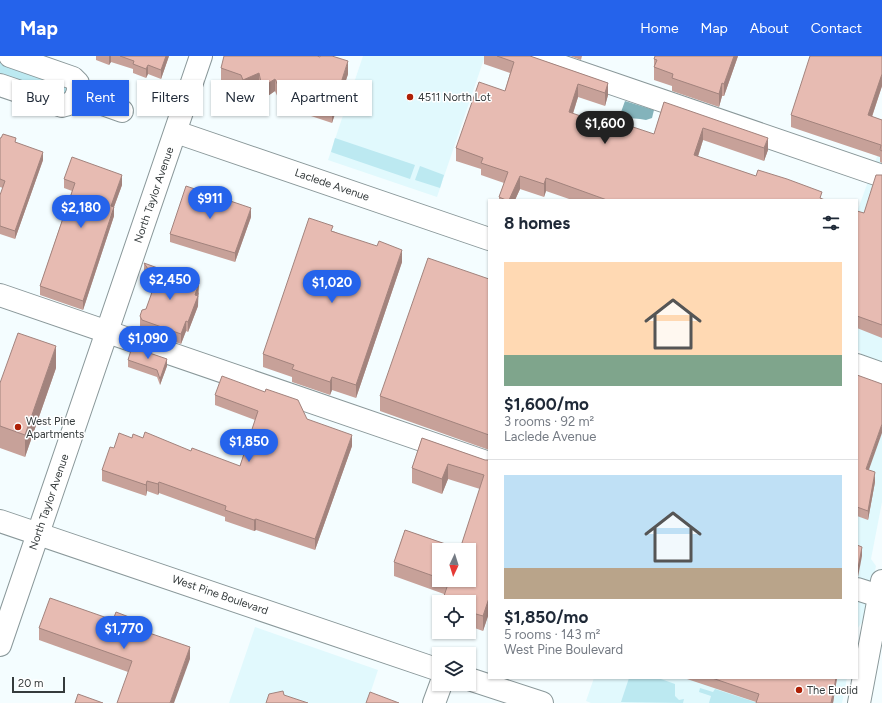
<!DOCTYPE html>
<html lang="en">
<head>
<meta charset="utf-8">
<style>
  :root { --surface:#fff; --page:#f2f2f3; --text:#1f2937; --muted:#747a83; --line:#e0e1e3; --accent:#2563eb }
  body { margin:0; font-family:Figtree,sans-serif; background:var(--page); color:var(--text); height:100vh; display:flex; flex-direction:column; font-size:15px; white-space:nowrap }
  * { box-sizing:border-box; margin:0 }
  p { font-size:13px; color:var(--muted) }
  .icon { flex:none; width:22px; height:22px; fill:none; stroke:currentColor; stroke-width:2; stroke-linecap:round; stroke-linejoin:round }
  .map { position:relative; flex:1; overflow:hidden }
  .panel { position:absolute; left:488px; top:143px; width:370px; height:480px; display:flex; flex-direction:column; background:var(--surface); border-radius:0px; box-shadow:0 1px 3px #0004 }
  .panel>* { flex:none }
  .banner { position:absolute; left:12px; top:24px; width:380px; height:36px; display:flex; gap:8px }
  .needle { width:26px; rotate:184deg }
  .controls { position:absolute; left:432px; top:487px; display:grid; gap:8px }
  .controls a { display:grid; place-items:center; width:44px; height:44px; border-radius:0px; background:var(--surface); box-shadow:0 1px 3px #0004; font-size:20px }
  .scale { position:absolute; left:12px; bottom:10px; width:53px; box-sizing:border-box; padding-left:4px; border:2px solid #353b3c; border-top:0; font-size:11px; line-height:14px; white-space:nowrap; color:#353b3c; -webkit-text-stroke:3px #fff; paint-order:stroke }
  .price { position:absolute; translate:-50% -34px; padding:0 9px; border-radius:14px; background:var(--accent); color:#fff; font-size:13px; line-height:26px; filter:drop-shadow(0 1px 2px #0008) }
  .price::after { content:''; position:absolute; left:50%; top:24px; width:12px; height:9px; margin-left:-6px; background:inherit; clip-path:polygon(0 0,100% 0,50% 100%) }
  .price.selected { background:#222; color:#fff }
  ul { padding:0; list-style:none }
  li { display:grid; align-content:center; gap:8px; height:212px; padding:0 16px }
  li+li { border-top:1px solid var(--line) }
  li span { display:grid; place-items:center; height:124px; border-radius:0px; color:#555 }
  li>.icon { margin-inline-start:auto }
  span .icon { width:72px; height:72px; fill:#fffc; stroke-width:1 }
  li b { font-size:17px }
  h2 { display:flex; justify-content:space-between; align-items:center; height:48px; padding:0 16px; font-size:17px }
  .pill { padding:0 14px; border-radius:0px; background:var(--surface); box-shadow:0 1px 3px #0004; font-size:14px; line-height:36px }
  .pill.selected { background:var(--accent); color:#fff }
  header { display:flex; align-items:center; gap:24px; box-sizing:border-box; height:56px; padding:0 20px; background:var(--accent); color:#fff }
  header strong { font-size:19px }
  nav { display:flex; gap:22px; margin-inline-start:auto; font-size:14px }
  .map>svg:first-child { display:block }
  .built { fill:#e1f9fd }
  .green { fill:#bce9f1 }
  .water { fill:#83b3bb }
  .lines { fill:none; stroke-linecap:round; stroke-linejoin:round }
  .minor-casing { stroke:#8a989a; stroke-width:24 }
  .minor { stroke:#fff; stroke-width:22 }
  .wall { fill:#c7a199; fill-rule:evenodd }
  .shaded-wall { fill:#a2837d }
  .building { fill:#e7bbb2; stroke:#a2837d }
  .poi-dot { fill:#ae2006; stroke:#fff; stroke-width:1.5 }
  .labels { text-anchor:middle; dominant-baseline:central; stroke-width:3; stroke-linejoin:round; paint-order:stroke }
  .poi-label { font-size:11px; fill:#353b3c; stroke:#fff; text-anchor:start }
  .street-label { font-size:11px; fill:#353b3c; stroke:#fff }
</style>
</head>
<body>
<header>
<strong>Map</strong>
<nav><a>Home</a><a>Map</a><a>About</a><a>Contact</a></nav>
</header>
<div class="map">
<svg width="882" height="647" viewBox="0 0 882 647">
  <rect width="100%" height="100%" fill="#f4fdff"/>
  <g class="built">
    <path d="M363,0H485L437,141L328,104Z"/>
    <path d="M882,87V308L862,300L860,295L857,294V156Z"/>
    <path d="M857,321L882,329V446L871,503L876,510L873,524L868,526L857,522Z"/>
    <path d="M857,540L865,544L866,548L863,565L857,573Z"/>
    <path d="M255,571L378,614L367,647H229Z"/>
    <path d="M594,622H847L842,647H591L586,645Z"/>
  </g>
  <g class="green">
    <path d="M0,5L63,26L68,32L66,40L0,22Z"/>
    <path d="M335,82L415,109L410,123L331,96Z"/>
    <path d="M420,110L444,119L440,132L415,124Z"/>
    <path d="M629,622H658L675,628V640L679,644L684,643L683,647L621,646Z"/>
    <path d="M700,632L713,636L715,633L758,647H709L711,640L699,636Z"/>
  </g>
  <path class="water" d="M625,45L654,54L652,62L646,64C638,62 631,63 623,61L621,56Z"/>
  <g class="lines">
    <defs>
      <g id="minor">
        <path d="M532,0L882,120"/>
        <path d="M0,29L62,50C74,48 79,40 78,27L73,22L10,0"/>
        <path d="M77,39L122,55"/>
        <path d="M176,76L489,183"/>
        <path d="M0,239L489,407"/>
        <path d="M857,309L882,318"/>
        <path d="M0,465L439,614"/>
        <path d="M857,533L879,540"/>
        <path d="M0,589L201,0"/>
        <path d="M469,623L542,647"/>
        <path d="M434,647L441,628"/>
        <path d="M859,647L882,525"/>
      </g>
    </defs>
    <use href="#minor" class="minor-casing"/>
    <use href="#minor" class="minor"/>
  </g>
  <g class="wall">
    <path d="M95,0H169L161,23L148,18L146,22L133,17V13L111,6L109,9L96,4V0Z"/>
    <path d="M484,0H530L608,27V39L605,50L578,41L573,58L630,77L654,78L664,46L768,94L764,105L703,84L698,101L825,144H572L546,135L544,141L520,133L515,144H499V141L504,127L481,119V113L456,105V92L505,35L510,17L484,8Z"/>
    <path d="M570,0H582L581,4Z"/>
    <path d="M738,0L724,40H722L719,51L672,35V30L654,24V3Z"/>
    <path d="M882,0V30L872,61L882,64V107L880,106V101L791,71V59Z"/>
    <path d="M221,12L348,18L332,67L305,58V53L287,47L282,51L275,35L262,44L259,29L243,37L241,31L221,24Z"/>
    <path d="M0,82L16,86L43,104L15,183L0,178V139L3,132L0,131Z"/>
    <path d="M882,119V282L857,272V155L864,157Z"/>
    <path d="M64,123L122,129L114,151V160L83,254L40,239V230L72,135L64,132Z"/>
    <path d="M251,161L235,206L170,186V178Z"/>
    <path d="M333,175L402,206L356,342L332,334L330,339L292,326V321L263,311V298Z"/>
    <path d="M144,207L199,237L198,240V250L188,276L186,275L181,288L142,274L140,270V260L146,253L154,231L144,217Z"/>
    <path d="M489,223V394L380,355V340Z"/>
    <path d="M128,304L167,310L160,329L157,321L128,311Z"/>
    <path d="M56,312L25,401L0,392V327Z"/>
    <path d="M857,319L869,414L875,426L868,464L857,460Z"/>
    <path d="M215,339L307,363L352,390L315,494L256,474L254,475L225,465V461L159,437L158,439L147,435L146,440L102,425V414L114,392L132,382H143L240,410L255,364L215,349Z"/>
    <path d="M422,382L485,404H489V557L483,575L469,570V546H442L444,538L394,520V506L405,474L460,493L480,433L448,423L442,438L412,427V412ZM439,494H469V524H439Z"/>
    <path d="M129,570L190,603L128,616L39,584V572Z"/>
    <path d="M684,622H837L833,647L756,646Z"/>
  </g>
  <g class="shaded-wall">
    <path d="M109,0H111V6L109,9Z"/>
    <path d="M166,0H169L161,23V14Z"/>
    <path d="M734,0H738L724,40V28Z"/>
    <path d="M348,5V18L332,67V55Z"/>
    <path d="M148,9V18L146,22V13Z"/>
    <path d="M259,17V29L243,37V24Z"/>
    <path d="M882,18V30L868,72V59Z"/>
    <path d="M275,23V35L262,44V31Z"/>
    <path d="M608,27V39L605,50V37Z"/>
    <path d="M722,27V40L719,51V38Z"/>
    <path d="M578,28V41L569,69V56Z"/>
    <path d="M287,34V47L282,51V38Z"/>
    <path d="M703,72V84L694,112V99Z"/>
    <path d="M768,82V94L764,105V92Z"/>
    <path d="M43,96V104L15,183V175Z"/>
    <path d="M122,119V129L111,159V150Z"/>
    <path d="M520,120V133L515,144H509Z"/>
    <path d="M546,122V135L544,141V128Z"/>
    <path d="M114,151V160L83,254V245Z"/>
    <path d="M251,152V161L235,206V197Z"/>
    <path d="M402,194V206L356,342V329Z"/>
    <path d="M199,227L198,250L188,276V266L195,239Z"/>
    <path d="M186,265V275L181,288V278Z"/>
    <path d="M56,290V312L25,401V379Z"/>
    <path d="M167,303V310L160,329V323Z"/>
    <path d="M332,321V334L330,339V326Z"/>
    <path d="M882,368V377L866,422V413Z"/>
    <path d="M352,379V390L315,494V483Z"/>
    <path d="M448,408V423L442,438V423Z"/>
    <path d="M875,416V426L868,464V455Z"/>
    <path d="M147,425V435L146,440V429Z"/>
    <path d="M159,426V437L158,439V428Z"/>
    <path d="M256,463V474L254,475V464Z"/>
    <path d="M862,491V500L858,521H857V512Z"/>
    <path d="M489,542V557L483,575V560Z"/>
    <path d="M129,561V573L126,569Z"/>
    <path d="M190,591V603L174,647H170Z"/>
    <path d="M836,622H837L833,647H831Z"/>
  </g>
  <g class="building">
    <path d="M120,0H166L161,14L148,9L146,13L133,8L134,5Z"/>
    <path d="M224,0H317L320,1V0H332L348,5L332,55L305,46L307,41L287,34L282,38L275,23L262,31L259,17L243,24L241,19L221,12Z"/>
    <path d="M497,0H530L608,27L605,37L578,28L569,56L630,77L633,71L654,78L664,46L768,82L764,92L703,72L694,99L756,120L758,114L787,123L822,136L820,142L825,144H607L546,122L544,128L520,120L509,144H506L499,141L508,116L481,107L483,102L456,92L479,26L505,35L514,6Z"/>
    <path d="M655,0H734L724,28L722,27L719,38L672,22L673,18L654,11L657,4L654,3Z"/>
    <path d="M810,0H882V18L868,59L882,64V95L880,94L881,89L791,59Z"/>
    <path d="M3,78L16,82L15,86L43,96L15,175L0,170V139L5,125L0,123V82H1Z"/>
    <path d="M72,101L122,119L111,150L114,151L83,245L40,230L75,127L64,123Z"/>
    <path d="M876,119H882V269L857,260V155L864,157Z"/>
    <path d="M186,130L251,152L235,197L170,178Z"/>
    <path d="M309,162L333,170L331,175L377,190L379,185L402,194L356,329L332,321L330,326L292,313L294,309L263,298Z"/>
    <path d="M428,202L489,223V379L380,340Z"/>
    <path d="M144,207L199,227L195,239L198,240L188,266L186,265L181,278L142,264L140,260L142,254L146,253L156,225Z"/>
    <path d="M18,277L56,290L25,379L0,370V327Z"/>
    <path d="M132,291L167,303L160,323L157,314L128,304Z"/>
    <path d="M857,319L882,328V368L866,413L875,416L868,455L857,451Z"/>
    <path d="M222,320L265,336L266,333L298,344L307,363L352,379L315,483L256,463L254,464L225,454L226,450L159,426L158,428L147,425L146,429L102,414L110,391L114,392L119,377L132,382L133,378L143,382L145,376L191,395L192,392L240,410L258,355L215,339Z"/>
    <path d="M422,382L485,404H489V542L483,560L469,556V546H442L449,525L446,524H469V494H439V522L394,506L405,474L460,493L484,419L448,408L442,423L412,412Z"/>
    <path d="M857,489L862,491L858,512H857Z"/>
    <path d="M50,542L113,564L116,556L129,561L126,569L190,591L170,647H117L132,605L39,572Z"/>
    <path d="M712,622H836L831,647H756L759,638Z"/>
    <path d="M283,635L284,639L308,647H266L269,638Z"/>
    <path d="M370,636L399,647H366Z"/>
    <path d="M78,638L103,647H75Z"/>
  </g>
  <g class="poi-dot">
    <circle cx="410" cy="41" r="4"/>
    <circle cx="18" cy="371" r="4"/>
    <circle cx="799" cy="634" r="4"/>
  </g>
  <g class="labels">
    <g class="poi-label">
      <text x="418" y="41">4511 North Lot</text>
      <text x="26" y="365">West Pine<tspan x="26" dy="13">Apartments</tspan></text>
      <text x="807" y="634">The Euclid</text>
    </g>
    <g class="street-label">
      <text transform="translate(332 129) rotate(19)">Laclede Avenue</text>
      <text transform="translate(154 139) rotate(-71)">North Taylor Avenue</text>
      <text transform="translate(49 446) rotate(-71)">North Taylor Avenue</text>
      <text transform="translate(220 539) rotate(19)">West Pine Boulevard</text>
    </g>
  </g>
</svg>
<div class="controls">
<a><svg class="needle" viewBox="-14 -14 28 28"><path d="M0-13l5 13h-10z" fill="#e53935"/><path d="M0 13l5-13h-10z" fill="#747a83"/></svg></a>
<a><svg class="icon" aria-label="locate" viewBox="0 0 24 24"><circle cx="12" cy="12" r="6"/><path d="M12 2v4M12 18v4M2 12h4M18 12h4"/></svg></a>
<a><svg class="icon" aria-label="layers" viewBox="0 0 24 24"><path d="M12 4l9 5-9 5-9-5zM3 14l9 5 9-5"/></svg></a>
</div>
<div class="scale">20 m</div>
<b class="price selected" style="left:605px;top:89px">$1,600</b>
<b class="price" style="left:210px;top:164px">$911</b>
<b class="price" style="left:81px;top:173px">$2,180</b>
<b class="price" style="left:170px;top:245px">$2,450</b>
<b class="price" style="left:332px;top:248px">$1,020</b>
<b class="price" style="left:148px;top:304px">$1,090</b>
<b class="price" style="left:249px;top:407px">$1,850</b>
<b class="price" style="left:124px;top:594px">$1,770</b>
<div class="banner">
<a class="pill">Buy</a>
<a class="pill selected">Rent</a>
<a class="pill">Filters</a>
<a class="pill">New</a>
<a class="pill">Apartment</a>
</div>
<section class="panel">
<h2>8 homes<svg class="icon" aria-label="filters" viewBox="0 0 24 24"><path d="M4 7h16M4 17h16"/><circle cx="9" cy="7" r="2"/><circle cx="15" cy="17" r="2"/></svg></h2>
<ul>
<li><span style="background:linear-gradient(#ffd9b3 75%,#7fa58c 0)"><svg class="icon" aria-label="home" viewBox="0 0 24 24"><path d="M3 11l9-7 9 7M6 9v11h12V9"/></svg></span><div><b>$1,600/mo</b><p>3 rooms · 92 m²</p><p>Laclede Avenue</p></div></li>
<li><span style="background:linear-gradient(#bfe0f5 75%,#b9a48a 0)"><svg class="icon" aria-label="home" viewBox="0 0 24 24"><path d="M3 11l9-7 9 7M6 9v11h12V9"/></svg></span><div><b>$1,850/mo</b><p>5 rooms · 143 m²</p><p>West Pine Boulevard</p></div></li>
</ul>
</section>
</div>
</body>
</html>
